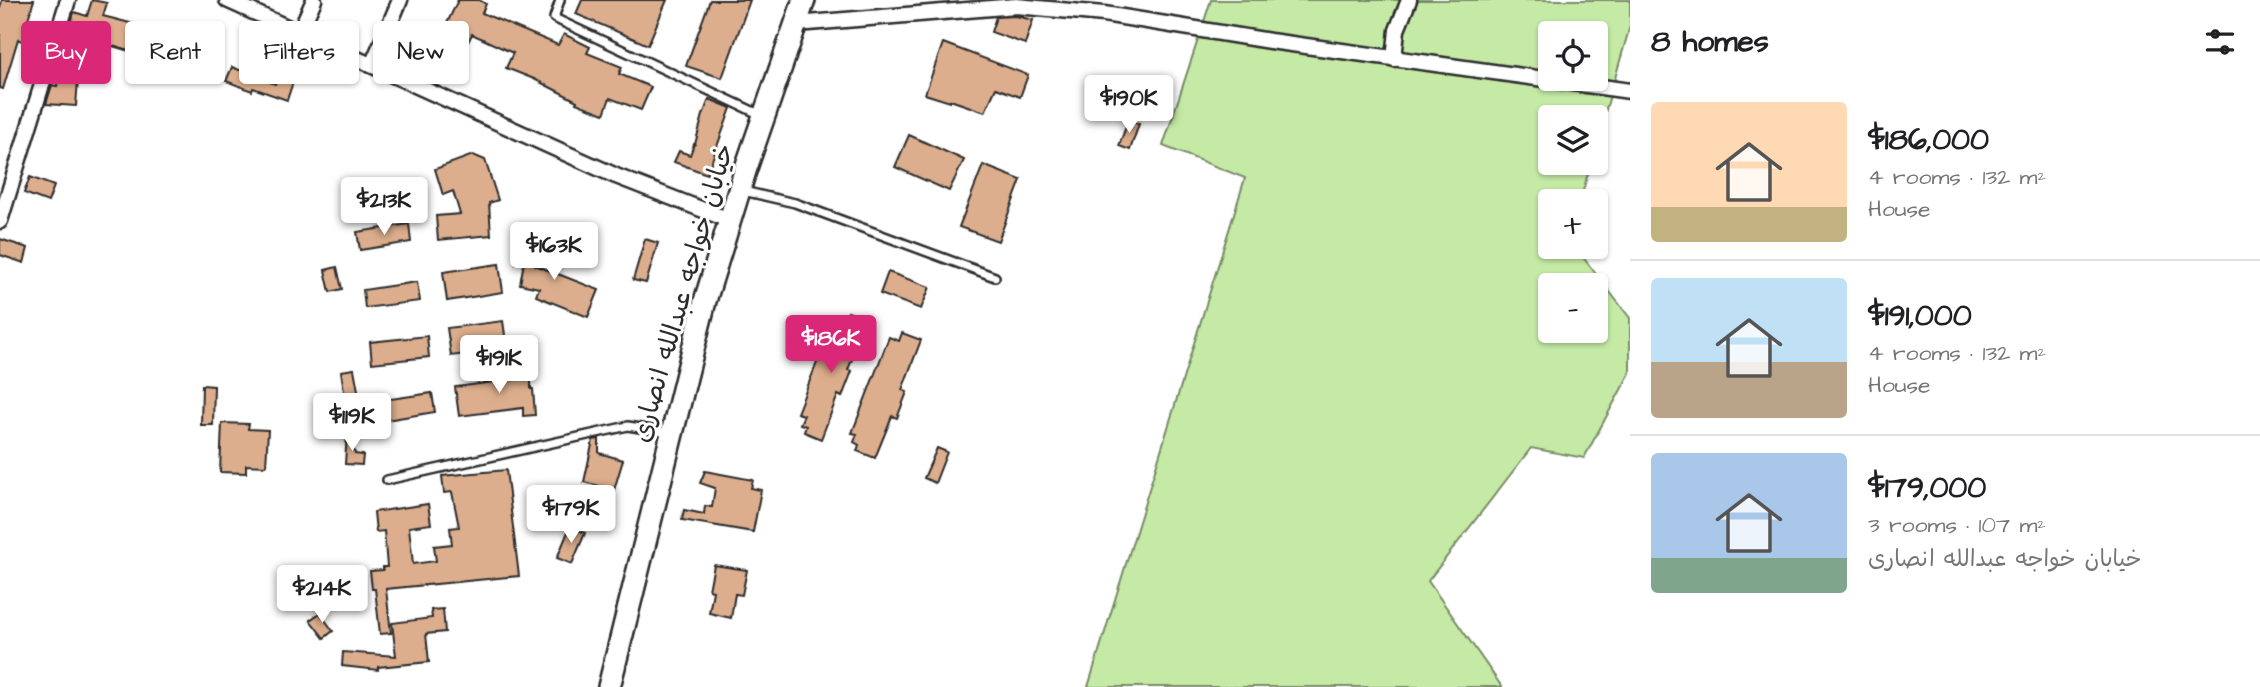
<!DOCTYPE html>
<html lang="en">
<head>
<meta charset="utf-8">
<style>
  :root { --surface:#fff; --page:#f2f2f2; --text:#202124; --muted:#757577; --line:#e0e0e0; --accent:#db2777 }
  body { margin:0; font-family:"Architects Daughter","Playpen Sans Arabic",sans-serif; background:var(--page); color:var(--text); height:100vh; display:flex; flex-direction:column; font-size:26px; white-space:nowrap }
  * { box-sizing:border-box; margin:0 }
  p { font-size:23px; color:var(--muted) }
  .icon { flex:none; width:38px; height:38px; fill:none; stroke:currentColor; stroke-width:2; stroke-linecap:round; stroke-linejoin:round }
  .map { position:relative; flex:1; overflow:hidden }
  .side { display:flex; flex-direction:column; background:var(--surface); width:630px }
  .side>* { flex:none }
  .guide { position:absolute; left:21px; top:21px; width:665px; height:63px; display:flex; gap:14px }
  .buttons { position:absolute; left:1538px; top:21px; display:grid; gap:14px }
  .buttons a { display:grid; place-items:center; width:70px; height:70px; border-radius:7px; background:var(--surface); box-shadow:0 2px 5px #0004; font-size:35px }
  .price { position:absolute; translate:-50% -60px; padding:0 16px; border-radius:7px; background:#fff; color:#222; font-size:23px; line-height:46px; filter:drop-shadow(0 2px 4px #0008) }
  .price::after { content:''; position:absolute; left:50%; top:42px; width:21px; height:16px; margin-left:-10px; background:inherit; clip-path:polygon(0 0,100% 0,50% 100%) }
  .price.selected { background:var(--accent); color:#fff }
  ul { padding:0; list-style:none }
  li { display:flex; align-items:center; gap:21px; height:175px; padding:0 21px }
  li+li { border-top:2px solid var(--line) }
  li span { display:grid; place-items:center; flex:none; width:196px; height:140px; border-radius:7px; color:#555 }
  li>.icon { margin-inline-start:auto }
  span .icon { width:84px; height:84px; fill:#fffc; stroke-width:1 }
  li b { font-size:30px }
  h2 { display:flex; justify-content:space-between; align-items:center; height:84px; padding:0 21px; font-size:30px }
  .pill { padding:0 24px; border-radius:7px; background:var(--surface); box-shadow:0 2px 5px #0004; font-size:24px; line-height:63px }
  .pill.selected { background:var(--accent); color:#fff }
  main { display:flex; flex:1; min-height:0 }
  .map>svg:first-child { display:block }
  .green { fill:#c4eaa5; stroke:#788a68; stroke-width:2; fill-rule:evenodd }
  .building { fill:#dcae8d; stroke:#2b2b2b; stroke-width:2 }
  .lines { fill:none; stroke-linecap:round; stroke-linejoin:round }
  .lane-casing { stroke:#2b2b2b; stroke-width:12 }
  .street-casing { stroke:#2b2b2b; stroke-width:19 }
  .secondary-casing { stroke:#2b2b2b; stroke-width:26 }
  .lane { stroke:#fff; stroke-width:7 }
  .street { stroke:#fff; stroke-width:14 }
  .secondary { stroke:#fff; stroke-width:21 }
  .labels { text-anchor:middle; dominant-baseline:central; stroke-width:6; stroke-linejoin:round; paint-order:stroke }
  .street-label { font-size:26px; fill:#2b2b2b; stroke:#fff }
</style>
</head>
<body>
<main>
<div class="map">
<svg width="1630" height="687" viewBox="0 0 1630 687">
  <rect width="100%" height="100%" fill="#fff"/>
  <filter id="ink" filterUnits="userSpaceOnUse"><feTurbulence type="fractalNoise" baseFrequency=".0143" numOctaves="2"/><feDisplacementMap in="SourceGraphic" scale="14" xChannelSelector="R" yChannelSelector="G"/><feConvolveMatrix kernelMatrix="1 2 1 2 8 2 1 2 1" color-interpolation-filters="sRGB"/></filter>
  <g filter="url(#ink)">
    <path class="green" d="M1211,0H1630V26L1596,144V117H1550V163H1591L1580,201H1550V247H1575L1630,318V373L1584,458L1531,448L1428,581L1502,687H1088L1245,178L1163,146ZM1550,33H1596V79H1550ZM1550,285H1596V331H1550Z"/>
    <g class="building">
      <path d="M2,0H34L28,19L31,20L24,42L18,39L3,89L0,88V8Z"/>
      <path d="M92,0L107,3L103,16L134,24L129,51L109,45L97,83L78,77L85,54L69,51L72,32L69,31L74,12L87,16Z"/>
      <path d="M458,0H479L486,4L482,13L558,45L564,34L590,47L587,53L622,67L619,74L651,87L641,110L610,98L604,114L576,103L577,101L534,79L506,68L513,53L472,34L464,50L440,38Z"/>
      <path d="M582,0H667L648,45L576,14Z"/>
      <path d="M710,0H750L722,78L686,66Z"/>
      <path d="M1016,16L1033,20L1025,44L991,32L996,17Z"/>
      <path d="M943,43L1028,75L1020,97L996,88L985,112L950,100V102L925,94Z"/>
      <path d="M232,67L275,84L278,77L293,82L287,100L253,88L252,91L226,81Z"/>
      <path d="M59,77L78,80L76,106L46,104L52,85L57,86Z"/>
      <path d="M709,99L731,108L707,174L674,162L679,151L690,155L694,144H695L703,115Z"/>
      <path d="M1128,121L1139,124L1130,150L1119,146Z"/>
      <path d="M909,135L964,160L949,191L895,167Z"/>
      <path d="M473,155L485,160L498,200L489,203L491,235L438,240L436,216L460,214L453,191L443,195L435,169Z"/>
      <path d="M983,165L1021,180L998,241L959,227Z"/>
      <path d="M30,177L54,186L48,202L24,193Z"/>
      <path d="M409,224L411,242L360,250L357,232Z"/>
      <path d="M0,239L28,248L24,263L0,255Z"/>
      <path d="M516,239L539,244L535,265L599,290L588,317L536,296L539,288L520,284L524,262L516,263Z"/>
      <path d="M645,239L658,243L646,283L633,280Z"/>
      <path d="M499,264L503,292L447,301L443,272Z"/>
      <path d="M337,267L342,289L330,292L325,270Z"/>
      <path d="M888,272L930,287L921,309L880,294Z"/>
      <path d="M417,282L420,301L365,308L363,290Z"/>
      <path d="M848,312L867,319L848,370L852,371L842,397L838,395L821,439L804,432L806,426L800,424L804,415L797,413L830,330L834,332L838,322L843,324Z"/>
      <path d="M503,321L507,349L451,356L447,328Z"/>
      <path d="M902,333L921,340L902,390L907,392L897,418L892,416L875,458L857,451L859,445L854,442L857,434L852,433L889,337L899,341Z"/>
      <path d="M427,336L429,357L372,363L370,342Z"/>
      <path d="M517,361H531V389H533L535,415L523,416V408L459,416L455,387L517,379Z"/>
      <path d="M354,369L359,396L345,398L341,371Z"/>
      <path d="M202,385L214,386L213,425H201Z"/>
      <path d="M432,393L435,412L380,421L377,401Z"/>
      <path d="M222,423L249,424L248,429L268,430L266,466L246,465V473L220,472Z"/>
      <path d="M347,433H350L355,454L363,455L362,465L345,464Z"/>
      <path d="M599,439V453L623,460L614,490L584,482L593,440Z"/>
      <path d="M937,448L947,452L935,483L924,478Z"/>
      <path d="M506,470L519,576L386,589L391,633L380,634L375,589H372L370,571L383,570V567H387L384,531L376,532L374,512L428,504L431,524L409,527L413,564L436,561L434,546L452,544L450,528L459,527L452,492L444,493L442,476Z"/>
      <path d="M705,471L753,480L751,488L761,490L753,532L682,520L684,510L704,514L705,506L712,507L715,488L700,483Z"/>
      <path d="M570,527L585,533L572,564L557,558Z"/>
      <path d="M714,565L747,570L742,595L735,594L731,618L709,613L713,591L709,590Z"/>
      <path d="M443,609L445,632L426,634L429,662L378,667V670L342,666L343,652L396,656L392,623L432,618L431,610Z"/>
      <path d="M320,613L333,631L324,638L310,620Z"/>
    </g>
    <g class="lines">
      <defs>
        <g id="lane">
          <path d="M560,0L554,18L761,115"/>
          <path d="M743,191L795,203L995,277"/>
          <path d="M387,480L628,426L671,433"/>
        </g>
        <g id="street">
          <path d="M227,0L616,176L729,220"/>
          <path d="M796,24L1016,6L1104,14L1270,41L1630,91"/>
          <path d="M300,31L314,0"/>
          <path d="M1394,59L1397,30L1409,0"/>
          <path d="M372,65L400,0"/>
          <path d="M0,221L68,0"/>
        </g>
        <path id="secondary" d="M609,687L705,301L746,168L804,0"/>
      </defs>
      <use href="#lane" class="lane-casing"/>
      <use href="#street" class="street-casing"/>
      <use href="#secondary" class="secondary-casing"/>
      <use href="#lane" class="lane"/>
      <use href="#street" class="street"/>
      <use href="#secondary" class="secondary"/>
    </g>
  </g>
  <g class="labels">
    <g class="street-label">
      <text transform="translate(683 293) rotate(-74)">خیابان خواجه عبدالله انصاری</text>
    </g>
  </g>
</svg>
<div class="buttons">
<a><svg class="icon" aria-label="locate" viewBox="0 0 24 24"><circle cx="12" cy="12" r="6"/><path d="M12 2v4M12 18v4M2 12h4M18 12h4"/></svg></a>
<a><svg class="icon" aria-label="layers" viewBox="0 0 24 24"><path d="M12 4l9 5-9 5-9-5zM3 14l9 5 9-5"/></svg></a>
<a>+</a>
<a>−</a>
</div>
<b class="price" style="left:1129px;top:135px">$190K</b>
<b class="price" style="left:384px;top:237px">$213K</b>
<b class="price" style="left:554px;top:282px">$163K</b>
<b class="price selected" style="left:831px;top:375px">$186K</b>
<b class="price" style="left:499px;top:395px">$191K</b>
<b class="price" style="left:352px;top:453px">$119K</b>
<b class="price" style="left:571px;top:545px">$179K</b>
<b class="price" style="left:322px;top:625px">$214K</b>
<div class="guide">
<a class="pill selected">Buy</a>
<a class="pill">Rent</a>
<a class="pill">Filters</a>
<a class="pill">New</a>
</div>
</div>
<section class="side">
<h2>8 homes<svg class="icon" aria-label="filters" viewBox="0 0 24 24"><path d="M4 7h16M4 17h16"/><circle cx="9" cy="7" r="2"/><circle cx="15" cy="17" r="2"/></svg></h2>
<ul>
<li><span style="background:linear-gradient(#ffd9b3 75%,#c2b280 0)"><svg class="icon" aria-label="home" viewBox="0 0 24 24"><path d="M3 11l9-7 9 7M6 9v11h12V9"/></svg></span><div><b>$186,000</b><p>4 rooms · 132 m²</p><p>House</p></div></li>
<li><span style="background:linear-gradient(#bfe0f5 60%,#b9a48a 0)"><svg class="icon" aria-label="home" viewBox="0 0 24 24"><path d="M3 11l9-7 9 7M6 9v11h12V9"/></svg></span><div><b>$191,000</b><p>4 rooms · 132 m²</p><p>House</p></div></li>
<li><span style="background:linear-gradient(#a9c7e8 75%,#7fa58c 0)"><svg class="icon" aria-label="home" viewBox="0 0 24 24"><path d="M3 11l9-7 9 7M6 9v11h12V9"/></svg></span><div><b>$179,000</b><p>3 rooms · 107 m²</p><p>خیابان خواجه عبدالله انصاری</p></div></li>
</ul>
</section>
</main>
</body>
</html>
